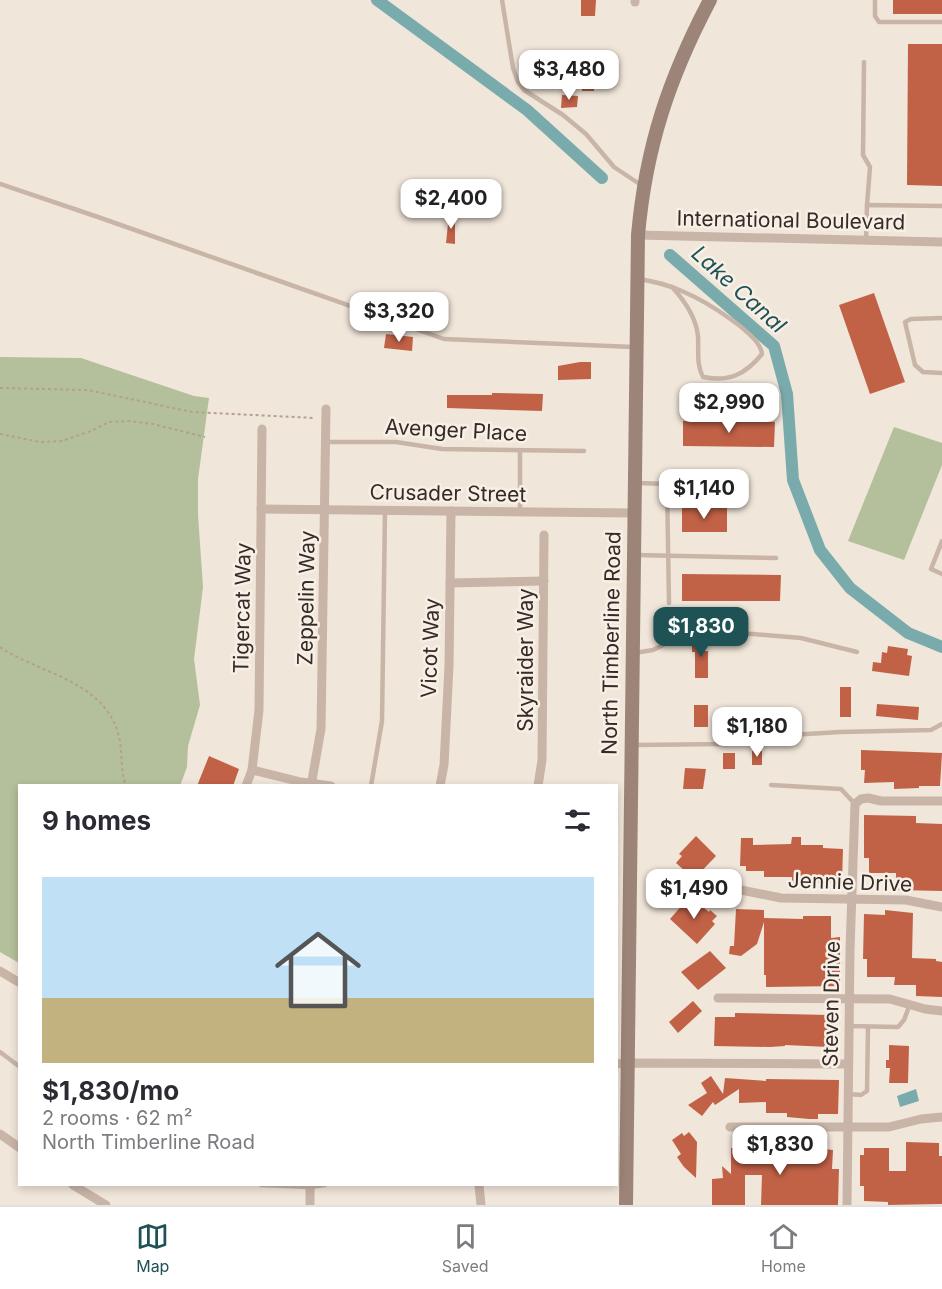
<!DOCTYPE html>
<html lang="en">
<head>
<meta charset="utf-8">
<style>
  :root { --surface:#fff; --page:#f2f2f3; --text:#2b2b33; --muted:#7c7c81; --line:#e1e1e2; --accent:#1e5255 }
  body { margin:0; font-family:Inter,sans-serif; background:var(--page); color:var(--text); height:100vh; display:flex; flex-direction:column; font-size:22px; white-space:nowrap }
  * { box-sizing:border-box; margin:0 }
  p { font-size:20px; color:var(--muted) }
  .icon { flex:none; width:33px; height:33px; fill:none; stroke:currentColor; stroke-width:2; stroke-linecap:round; stroke-linejoin:round }
  .map { position:relative; flex:1; overflow:hidden }
  .panel { position:absolute; left:18px; top:784px; width:600px; height:402px; display:flex; flex-direction:column; background:var(--surface); border-radius:0px; box-shadow:0 3px 9px #0003 }
  .panel>* { flex:none }
  .price { position:absolute; translate:-50% -51px; padding:0 14px; border-radius:12px; background:#fff; color:#222; font-size:20px; line-height:39px; filter:drop-shadow(0 2px 3px #0008) }
  .price::after { content:''; position:absolute; left:50%; top:36px; width:18px; height:14px; margin-left:-9px; background:inherit; clip-path:polygon(0 0,100% 0,50% 100%) }
  .price.selected { background:var(--accent); color:#fff }
  ul { padding:0; list-style:none }
  li { display:grid; align-content:center; gap:12px; height:318px; padding:0 24px }
  li span { display:grid; place-items:center; height:186px; border-radius:0px; color:#555 }
  li>.icon { margin-inline-start:auto }
  span .icon { width:108px; height:108px; fill:#fffc; stroke-width:1 }
  li b { font-size:26px }
  h2 { display:flex; justify-content:space-between; align-items:center; height:72px; padding:0 24px; font-size:26px }
  .menu { display:flex; justify-content:space-around; align-items:center; height:84px; border-top:2px solid var(--line); background:var(--surface); font-size:16px; color:var(--muted) }
  .menu a { display:grid; justify-items:center; gap:3px }
  .menu .selected { color:var(--accent) }
  .map>svg:first-child { display:block }
  .green { fill:#b4bf9b }
  .water { fill:#7aabac }
  .lines { fill:none; stroke-linecap:round; stroke-linejoin:round }
  .canal { stroke:#7aabac; stroke-width:12 }
  .building { fill:#c16247 }
  .path { stroke:#b49f91; stroke-width:2; stroke-dasharray:3 3; stroke-linecap:butt }
  .lane { stroke:#c8b5a7; stroke-width:4.5 }
  .street { stroke:#c8b5a7; stroke-width:9 }
  .secondary { stroke:#9c8478; stroke-width:14 }
  .labels { text-anchor:middle; dominant-baseline:central; stroke-width:5; stroke-linejoin:round; paint-order:stroke }
  .street-label { font-size:21px; fill:#352b27; stroke:#f8f0e6 }
  .water-label { font-size:22px; font-style:italic; fill:#1e5255; stroke:#f8f0e6 }
</style>
</head>
<body>
<div class="map">
<svg width="942" height="1205" viewBox="0 0 942 1205">
  <rect width="100%" height="100%" fill="#f1e6da"/>
  <g class="green">
    <path d="M0,357L81,358L194,396L209,398L198,479V515L203,587L194,659L200,705L188,746L187,767L180,786H20L19,963L0,952Z"/>
    <path d="M894,427L942,443V465L904,560L848,541Z"/>
  </g>
  <path class="water" d="M916,1089L919,1101L900,1107L897,1096Z"/>
  <g class="lines">
    <g class="canal">
      <path d="M377,0L527,110L602,178"/>
      <path d="M670,255L774,346L787,394L793,480L820,550L850,588L908,633L942,647"/>
    </g>
  </g>
  <g class="building">
    <path d="M581,0H596L595,16H581Z"/>
    <rect x="893" y="0" width="49" height="14"/>
    <path d="M908,44H942V186L907,185Z"/>
    <path d="M582,68H595L594,91H582Z"/>
    <path d="M562,95L578,96L577,107L561,108Z"/>
    <path d="M449,215L455,216V244L446,243Z"/>
    <path d="M874,293L905,382L870,394L839,305Z"/>
    <path d="M386,334L413,337L412,351L384,348Z"/>
    <path d="M580,362H591V379L558,380V366Z"/>
    <path d="M492,393L543,394L542,411L447,408V395H492Z"/>
    <path d="M683,421L775,422L774,447L683,446Z"/>
    <rect x="682" y="507" width="45" height="25"/>
    <path d="M682,574L781,575L780,601H682Z"/>
    <path d="M692,639H705V651H708V678H695V652H692Z"/>
    <path d="M888,646L908,649L907,655L912,656L909,676L872,671L873,662L881,663L882,652L887,653Z"/>
    <rect x="840" y="687" width="11" height="30"/>
    <path d="M877,704L919,707L918,720L876,716Z"/>
    <rect x="694" y="705" width="14" height="22"/>
    <path d="M861,750L942,753L940,786H919V788L894,789V782L864,783L865,770H861Z"/>
    <rect x="752" y="751" width="10" height="14"/>
    <rect x="723" y="753" width="12" height="16"/>
    <path d="M209,756L239,769L233,786H197Z"/>
    <path d="M685,768L706,769L703,789H683Z"/>
    <path d="M864,815L916,816V823L942,824V891L896,890V873H869V858H864Z"/>
    <path d="M696,836L716,856L694,879L676,863L682,856L679,854Z"/>
    <path d="M792,837H801V845H823V848L843,849L842,882L792,883V877H764V871H746V866H740L741,838H753V845L791,844Z"/>
    <path d="M690,896L709,912L710,910L717,916L712,921L715,924L697,944L670,919Z"/>
    <path d="M736,909L764,910V918L803,919V916H831V938L840,937V986L766,987V975H764V922L757,944L741,956L729,954L730,946H734Z"/>
    <path d="M885,910L913,913L912,958L936,959V961L942,962V997L916,996V985H894L895,977H867V959H863L864,914L885,915Z"/>
    <path d="M710,951L726,968L698,990L681,972Z"/>
    <path d="M693,1001L702,1011L678,1033L669,1022Z"/>
    <path d="M735,1013L829,1015V1047L785,1045V1046L770,1047L714,1046L715,1017H735Z"/>
    <path d="M889,1045L909,1046L908,1083H889L890,1068H886V1060H889Z"/>
    <path d="M711,1076L723,1094L725,1078L766,1081V1079L839,1080L838,1114H818V1119H809L787,1117V1113H766V1102L739,1103V1089L715,1105L713,1102L702,1116L688,1105L707,1093L701,1083Z"/>
    <path d="M689,1132L697,1142L696,1178L684,1167L677,1157L681,1154L672,1140L682,1133L684,1136Z"/>
    <path d="M755,1141H765V1145H806V1147L833,1150L832,1169H839L838,1205H761L762,1175H745V1205H712V1179L723,1178L722,1166L731,1174V1148H755Z"/>
    <path d="M906,1142L939,1143V1156H942V1204L888,1205V1202L864,1201V1186H860V1155H864V1148H889V1171H906Z"/>
  </g>
  <g class="lines">
    <g class="path">
      <path d="M0,388L88,390L192,412L315,418"/>
      <path d="M0,434L40,442L62,441L91,431L109,422L129,421L153,424L205,437"/>
      <path d="M0,647C38,673 97,679 116,727C124,746 119,767 126,786"/>
    </g>
    <g class="lane">
      <path d="M502,0L513,68L518,82L524,90L563,115L586,134L614,167L641,185"/>
      <path d="M875,0V16L879,22H942"/>
      <path d="M864,62L863,155L870,167L867,205"/>
      <path d="M0,184L98,217L444,339L633,347"/>
      <path d="M866,240L867,205L942,206"/>
      <path d="M640,279C655,282 670,285 684,292C703,300 761,334 762,354C745,375 729,382 703,377C696,364 699,351 698,336C696,317 684,300 672,287"/>
      <path d="M942,318L911,319L905,322L915,365L923,372L942,373"/>
      <path d="M326,442H396L442,449L584,451"/>
      <path d="M637,483L667,484L669,603"/>
      <path d="M520,511V451"/>
      <path d="M942,541L931,569L942,574"/>
      <path d="M635,555L776,558"/>
      <path d="M634,653L653,650L681,636L707,633L753,634L801,638L857,652"/>
      <path d="M635,745L727,744L774,736L840,732L931,730L942,724"/>
      <path d="M771,785L841,789L855,804"/>
      <path d="M371,786L382,721L385,511"/>
      <path d="M849,1026L898,1027L904,1020L910,1004"/>
      <path d="M0,1052L20,1067"/>
      <path d="M849,1094L861,1095L867,1091L868,1027"/>
      <path d="M261,1185L310,1187L325,1185"/>
    </g>
    <g class="street">
      <path d="M635,2V0"/>
      <path d="M638,235L942,242"/>
      <path d="M261,509L634,513"/>
      <path d="M450,583L544,581"/>
      <path d="M252,770L301,782L331,786"/>
      <path d="M246,786L252,770L259,710L262,429"/>
      <path d="M311,786L321,729L326,409"/>
      <path d="M440,786L444,765L449,666L451,511"/>
      <path d="M538,786L542,760L544,535"/>
      <path d="M721,886L781,898L906,900L942,907"/>
      <path d="M0,971L20,983"/>
      <path d="M718,998L890,999L925,1009L942,1011"/>
      <path d="M616,1064L627,1063L848,1064"/>
      <path d="M730,1127H889L921,1119L942,1117"/>
      <path d="M0,1134L20,1148"/>
      <path d="M73,1185L106,1205"/>
      <path d="M310,1185V1205"/>
      <path d="M479,1185L481,1205"/>
      <path d="M847,1205L850,950L855,804L861,799L868,798L881,801H942"/>
    </g>
    <path class="secondary" d="M626,1205L638,235C646,146 669,78 710,0"/>
  </g>
  <g class="labels">
    <g class="street-label">
      <text transform="translate(791 220) rotate(1)">International Boulevard</text>
      <text transform="translate(456 430) rotate(3)">Avenger Place</text>
      <text transform="translate(448 493) rotate(1)">Crusader Street</text>
      <text transform="translate(306 598) rotate(-89)">Zeppelin Way</text>
      <text transform="translate(242 608) rotate(-89)">Tigercat Way</text>
      <text transform="translate(611 643) rotate(-89)">North Timberline Road</text>
      <text transform="translate(430 648) rotate(-88)">Vicot Way</text>
      <text transform="translate(525 660) rotate(-90)">Skyraider Way</text>
      <text transform="translate(850 882) rotate(2)">Jennie Drive</text>
      <text transform="translate(831 1004) rotate(-89)">Steven Drive</text>
    </g>
    <g class="water-label">
      <text transform="translate(739 289) rotate(42)">Lake Canal</text>
    </g>
  </g>
</svg>
<b class="price" style="left:569px;top:101px">$3,480</b>
<b class="price" style="left:451px;top:230px">$2,400</b>
<b class="price" style="left:399px;top:343px">$3,320</b>
<b class="price" style="left:729px;top:434px">$2,990</b>
<b class="price" style="left:704px;top:520px">$1,140</b>
<b class="price selected" style="left:701px;top:658px">$1,830</b>
<b class="price" style="left:757px;top:758px">$1,180</b>
<b class="price" style="left:694px;top:920px">$1,490</b>
<b class="price" style="left:780px;top:1176px">$1,830</b>
<section class="panel">
<h2>9 homes<svg class="icon" aria-label="filters" viewBox="0 0 24 24"><path d="M4 7h16M4 17h16"/><circle cx="9" cy="7" r="2"/><circle cx="15" cy="17" r="2"/></svg></h2>
<ul>
<li><span style="background:linear-gradient(#bfe0f5 65%,#c2b280 0)"><svg class="icon" aria-label="home" viewBox="0 0 24 24"><path d="M3 11l9-7 9 7M6 9v11h12V9"/></svg></span><div><b>$1,830/mo</b><p>2 rooms · 62 m²</p><p>North Timberline Road</p></div></li>
</ul>
</section>
</div>
<nav class="menu">
<a class="selected"><svg class="icon" aria-label="map" viewBox="0 0 24 24"><path d="M3 6l6-2 6 2 6-2v14l-6 2-6-2-6 2zM9 4v14M15 6v14"/></svg>Map</a>
<a><svg class="icon" aria-label="saved" viewBox="0 0 24 24"><path d="M7 4h10v16l-5-4-5 4z"/></svg>Saved</a>
<a><svg class="icon" aria-label="home" viewBox="0 0 24 24"><path d="M3 11l9-7 9 7M6 9v11h12V9"/></svg>Home</a>
</nav>
</body>
</html>
